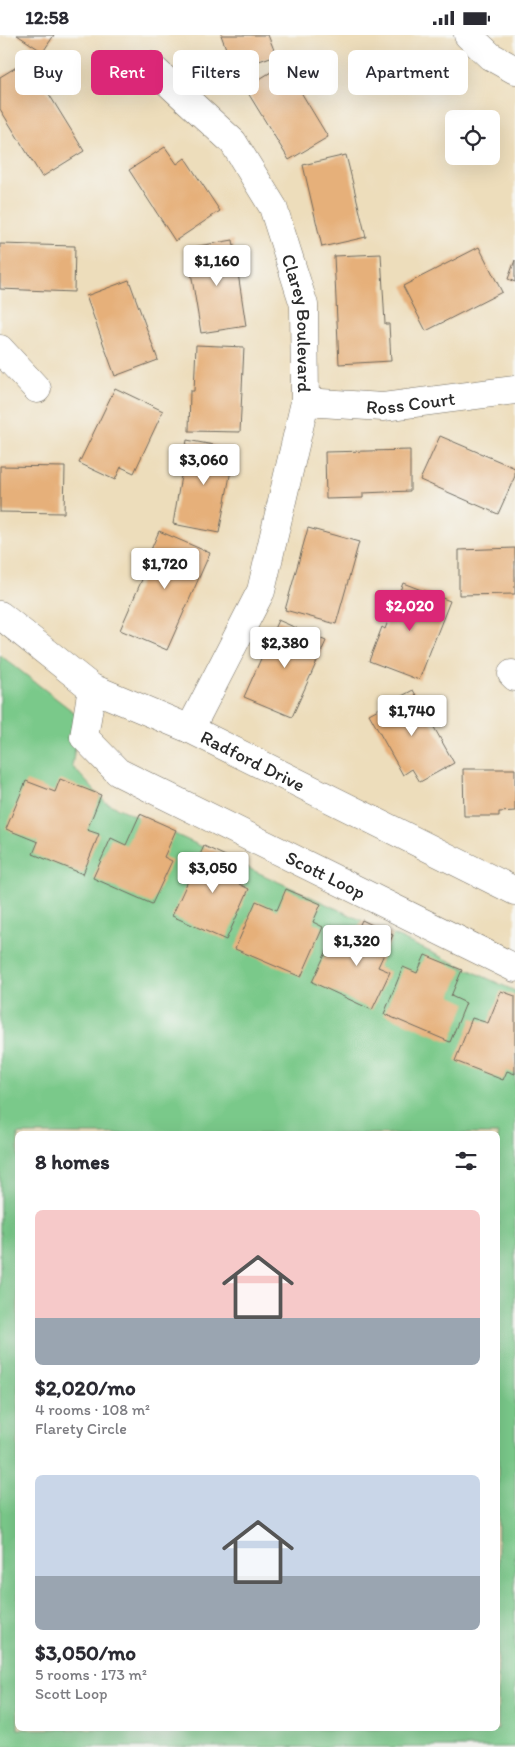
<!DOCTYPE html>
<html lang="en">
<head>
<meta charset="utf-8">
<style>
  :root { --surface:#fff; --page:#f7f7f7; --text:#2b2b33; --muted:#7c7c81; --accent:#db2777 }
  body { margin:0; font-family:Itim,sans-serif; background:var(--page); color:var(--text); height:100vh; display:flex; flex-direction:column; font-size:19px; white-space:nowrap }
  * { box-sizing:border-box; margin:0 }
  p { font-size:16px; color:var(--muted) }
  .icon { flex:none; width:28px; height:28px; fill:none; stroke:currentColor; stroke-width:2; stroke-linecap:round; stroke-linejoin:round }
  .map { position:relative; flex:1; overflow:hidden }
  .sheet { position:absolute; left:15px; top:1096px; width:485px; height:600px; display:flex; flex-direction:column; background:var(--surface); border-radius:8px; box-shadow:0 5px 20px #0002 }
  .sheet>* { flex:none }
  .top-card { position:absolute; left:15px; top:15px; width:485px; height:45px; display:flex; gap:10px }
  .fabs { position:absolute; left:445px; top:75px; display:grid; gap:10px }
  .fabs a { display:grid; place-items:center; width:55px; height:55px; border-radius:8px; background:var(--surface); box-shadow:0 5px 20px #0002; font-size:25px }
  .price { position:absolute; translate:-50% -42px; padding:0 11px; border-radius:5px; background:#fff; color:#222; font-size:16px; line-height:32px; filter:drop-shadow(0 1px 2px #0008) }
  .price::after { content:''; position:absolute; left:50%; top:30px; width:15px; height:11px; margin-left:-8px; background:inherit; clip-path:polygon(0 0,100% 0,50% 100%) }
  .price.current { background:var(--accent); color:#fff }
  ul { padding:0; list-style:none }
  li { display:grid; align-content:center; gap:10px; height:265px; padding:0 20px }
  li span { display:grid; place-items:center; height:155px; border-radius:8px; color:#555 }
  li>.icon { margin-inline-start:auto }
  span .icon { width:90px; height:90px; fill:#fffc; stroke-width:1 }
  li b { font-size:21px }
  h2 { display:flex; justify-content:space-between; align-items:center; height:60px; padding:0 20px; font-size:21px }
  .tag { padding:0 18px; border-radius:8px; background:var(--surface); box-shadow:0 5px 20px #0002; font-size:18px; line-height:45px }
  .tag.current { background:var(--accent); color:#fff }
  .status { display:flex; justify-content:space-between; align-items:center; height:35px; padding:0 25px; background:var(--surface); direction:ltr }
  .status svg { height:14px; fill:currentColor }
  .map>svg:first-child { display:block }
  .green { fill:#7ac98a; stroke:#527a5a; fill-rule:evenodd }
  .building { fill:#e6b07a }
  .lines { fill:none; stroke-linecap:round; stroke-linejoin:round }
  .street-casing { stroke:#6f695d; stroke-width:29 }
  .secondary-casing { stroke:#6f695d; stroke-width:29 }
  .street { stroke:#fff; stroke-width:28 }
  .secondary { stroke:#fff; stroke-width:28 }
  .labels { text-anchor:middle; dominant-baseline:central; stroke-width:5; stroke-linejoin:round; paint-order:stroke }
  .street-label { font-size:19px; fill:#2b2b2b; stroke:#f6f6f2 }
</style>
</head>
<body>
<div class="status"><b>12:58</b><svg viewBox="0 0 49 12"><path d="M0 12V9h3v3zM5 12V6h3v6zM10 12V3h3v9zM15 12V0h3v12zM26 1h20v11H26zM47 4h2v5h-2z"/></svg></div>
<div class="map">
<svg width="515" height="1712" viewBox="0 0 515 1712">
  <rect width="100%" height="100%" fill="#f6f6f2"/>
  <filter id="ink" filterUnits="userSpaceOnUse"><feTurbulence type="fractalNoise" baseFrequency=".02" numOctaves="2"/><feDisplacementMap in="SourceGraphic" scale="10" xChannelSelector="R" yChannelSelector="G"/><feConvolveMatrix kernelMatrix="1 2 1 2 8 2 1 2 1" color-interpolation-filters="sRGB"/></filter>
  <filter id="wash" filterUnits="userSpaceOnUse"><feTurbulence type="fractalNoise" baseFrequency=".0096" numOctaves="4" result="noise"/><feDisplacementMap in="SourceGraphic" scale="20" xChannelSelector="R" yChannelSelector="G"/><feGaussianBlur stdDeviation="1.12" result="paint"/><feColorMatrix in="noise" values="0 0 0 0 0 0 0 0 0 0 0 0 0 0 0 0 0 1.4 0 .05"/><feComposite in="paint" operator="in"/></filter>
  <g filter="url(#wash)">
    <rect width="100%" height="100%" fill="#edddbb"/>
    <path class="green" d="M0,620L80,682L72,731L105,767L515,956V1712H0ZM18,1099H498V1694H18Z"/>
    <g id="blocks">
      <g class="building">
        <path d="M17,0H54L43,17Z"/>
        <path d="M221,0H268L276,20L234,35Z"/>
        <path d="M28,25L84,116L42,142L0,74V42Z"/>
        <path d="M284,29L328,102L289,125L245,53Z"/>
        <path d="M165,112L177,129L185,123L220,176L175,206L129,135Z"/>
        <path d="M346,120L366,202L322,212L303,130Z"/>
        <path d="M233,205L246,291L201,298L187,213Z"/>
        <path d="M0,209L75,211L74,257L0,254Z"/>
        <path d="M479,212L502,257L426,296L403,251Z"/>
        <path d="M381,219L385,289H389L391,326L339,329L334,221Z"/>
        <path d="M515,225V247L508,244Z"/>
        <path d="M129,245L158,325L115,341L86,261Z"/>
        <path d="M196,310L244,312L240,397L189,396L190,356H194Z"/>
        <path d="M115,353L163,376L134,438L121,432L115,445L79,428Z"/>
        <path d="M440,401L515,433V441L498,479L420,445Z"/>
        <path d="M187,405L235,414L219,498L173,489Z"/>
        <path d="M410,415V456L363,458V463L326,464L325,417Z"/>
        <path d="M0,431L65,432L64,478L0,477Z"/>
        <path d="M308,493L359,507L336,589L285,575Z"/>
        <path d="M159,496L210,518L167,615L120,595L147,533L144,531Z"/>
        <path d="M515,513V559L459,560V515Z"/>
        <path d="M403,548L450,566L419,645L369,626L382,592L385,594Z"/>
        <path d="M278,585L326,606L292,682L244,662Z"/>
        <path d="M413,655L454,728L420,747L412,734L403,740L369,679Z"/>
        <path d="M463,734H515V776L499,777V781H464Z"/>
        <path d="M60,744L101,760L87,795L99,799L83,839L33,819L38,807L6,794L26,746L55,757Z"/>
        <path d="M140,779L176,795L164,822L172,826L152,869L93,843L111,803L126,810Z"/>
        <path d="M204,811L247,831L239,849L249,854L226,905L172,881Z"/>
        <path d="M286,854L321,869L313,887L323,892L301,942L235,914L256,866L277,875Z"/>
        <path d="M362,885L393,900L378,932L390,937L372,975L312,947L330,909L347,917Z"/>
        <path d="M425,920L462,935L451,961L466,968L450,1007L384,979L403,932L417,938Z"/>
        <path d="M501,956L515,961V1039L507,1036L503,1045L455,1026L472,983L488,988Z"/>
      </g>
    </g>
  </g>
  <g filter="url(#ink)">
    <use href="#blocks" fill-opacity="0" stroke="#6f695d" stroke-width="1"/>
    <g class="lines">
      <defs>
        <g id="street">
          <path id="s1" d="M150,31L233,107L273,172L304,270L305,367L261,556L190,694"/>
          <path d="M0,314L37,354"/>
          <path id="s2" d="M305,367L383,372L515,355"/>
          <path d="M512,639L515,642"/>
          <path id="s3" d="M92,653L84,702L118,737L515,933"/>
        </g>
        <g id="secondary">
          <path d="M468,0L490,21L515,35"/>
          <path id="s4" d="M0,580L92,653L190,694L515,856"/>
        </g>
      </defs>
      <use href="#street" class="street-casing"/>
      <use href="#secondary" class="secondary-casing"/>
      <use href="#street" class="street"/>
      <use href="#secondary" class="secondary"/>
    </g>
  </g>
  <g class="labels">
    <g class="street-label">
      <text stroke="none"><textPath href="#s1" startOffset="309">Clarey Boulevard</textPath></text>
      <text stroke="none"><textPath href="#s2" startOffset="106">Ross Court</textPath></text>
      <text stroke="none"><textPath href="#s4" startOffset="294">Radford Drive</textPath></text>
      <text stroke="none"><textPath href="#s3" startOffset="330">Scott Loop</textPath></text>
    </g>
  </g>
</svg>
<div class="fabs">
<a><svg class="icon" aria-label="locate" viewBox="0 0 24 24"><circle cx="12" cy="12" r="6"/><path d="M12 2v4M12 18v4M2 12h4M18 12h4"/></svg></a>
</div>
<b class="price" style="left:217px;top:252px">$1,160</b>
<b class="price" style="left:204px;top:451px">$3,060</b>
<b class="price" style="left:165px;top:555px">$1,720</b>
<b class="price current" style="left:410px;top:597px">$2,020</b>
<b class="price" style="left:285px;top:634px">$2,380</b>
<b class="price" style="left:412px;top:702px">$1,740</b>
<b class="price" style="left:213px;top:859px">$3,050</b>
<b class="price" style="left:357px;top:932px">$1,320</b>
<div class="top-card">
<a class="tag">Buy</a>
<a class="tag current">Rent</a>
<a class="tag">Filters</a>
<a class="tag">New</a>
<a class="tag">Apartment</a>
</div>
<section class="sheet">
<h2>8 homes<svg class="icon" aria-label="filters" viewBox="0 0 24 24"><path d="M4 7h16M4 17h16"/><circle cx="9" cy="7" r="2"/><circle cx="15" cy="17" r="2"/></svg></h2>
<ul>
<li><span style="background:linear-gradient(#f6c9c9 70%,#9aa5b1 0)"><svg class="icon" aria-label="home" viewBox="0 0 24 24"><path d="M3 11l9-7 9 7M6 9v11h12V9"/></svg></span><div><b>$2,020/mo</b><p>4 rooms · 108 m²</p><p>Flarety Circle</p></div></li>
<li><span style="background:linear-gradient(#c9d6e8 65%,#9aa5b1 0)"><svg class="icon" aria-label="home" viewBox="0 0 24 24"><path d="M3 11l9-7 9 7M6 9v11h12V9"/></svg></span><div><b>$3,050/mo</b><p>5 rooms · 173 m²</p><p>Scott Loop</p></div></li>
</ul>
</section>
</div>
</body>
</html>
